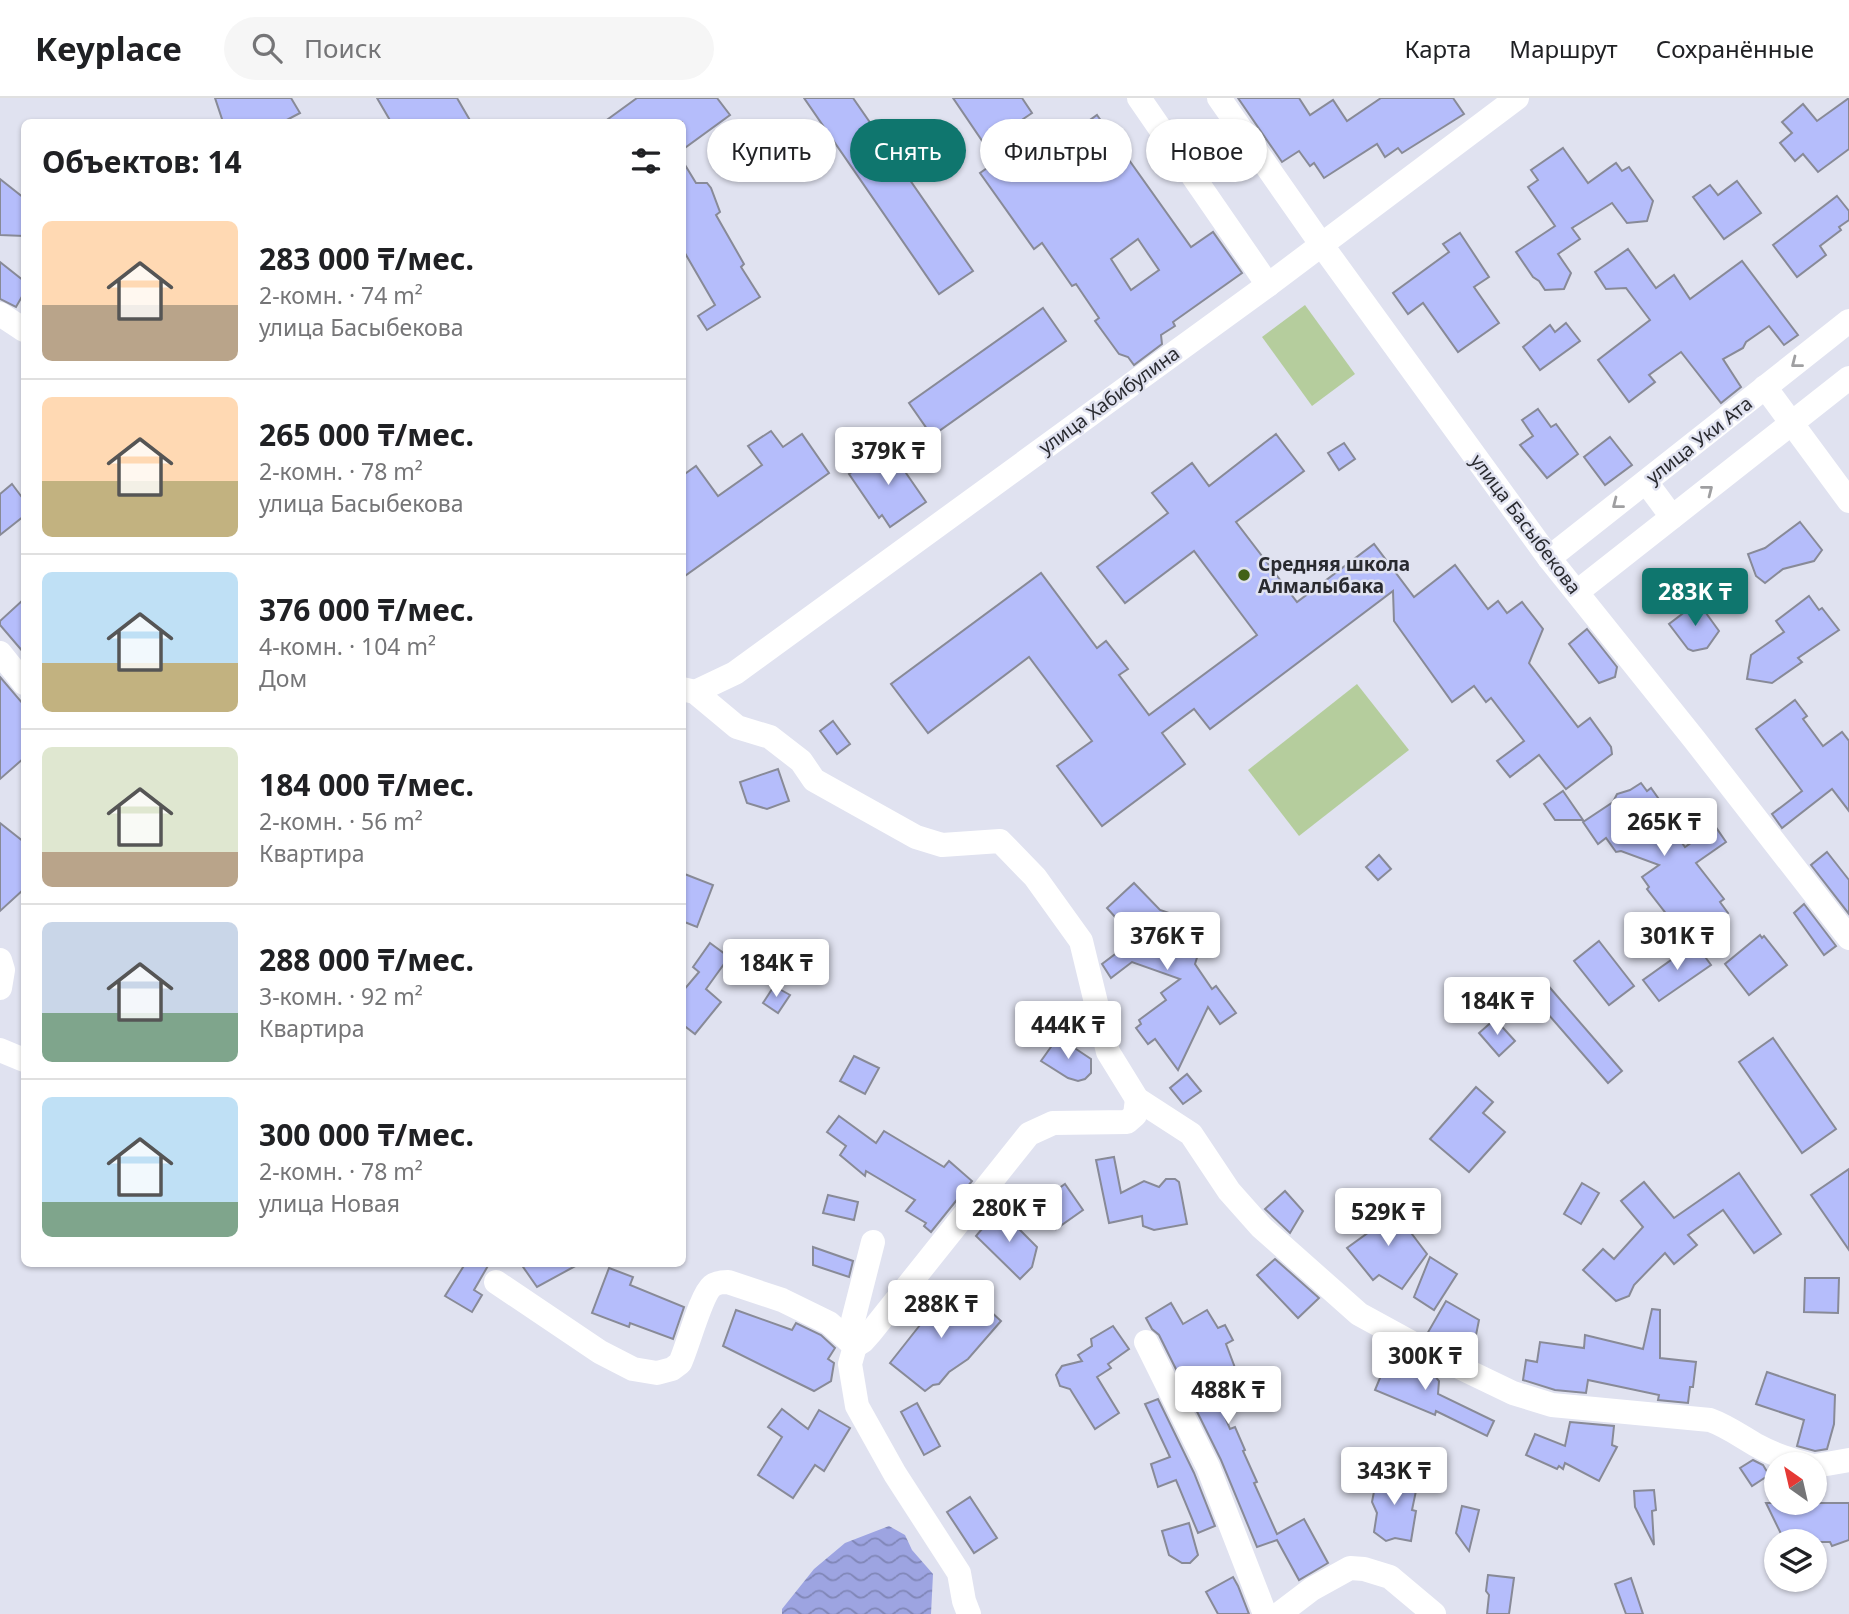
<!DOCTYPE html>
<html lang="ru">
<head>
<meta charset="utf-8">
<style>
  :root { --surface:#fff; --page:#f6f6f6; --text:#202124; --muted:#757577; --line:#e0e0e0; --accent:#0f766e }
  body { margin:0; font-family:"Noto Sans",sans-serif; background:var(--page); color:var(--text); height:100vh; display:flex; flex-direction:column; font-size:26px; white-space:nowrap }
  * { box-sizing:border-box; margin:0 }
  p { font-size:23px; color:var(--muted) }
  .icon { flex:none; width:38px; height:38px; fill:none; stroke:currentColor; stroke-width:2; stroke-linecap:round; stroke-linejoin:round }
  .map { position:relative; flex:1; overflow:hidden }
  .details { position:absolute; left:21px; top:21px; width:665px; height:1148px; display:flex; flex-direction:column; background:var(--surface); border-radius:10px; box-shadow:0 2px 5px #0004 }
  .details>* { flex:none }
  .top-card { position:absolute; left:707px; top:21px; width:665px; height:63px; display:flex; gap:14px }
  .needle { width:46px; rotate:326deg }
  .controls { position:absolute; left:1764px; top:1354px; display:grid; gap:14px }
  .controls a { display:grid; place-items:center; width:63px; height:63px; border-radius:50%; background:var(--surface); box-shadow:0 2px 5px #0004; font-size:35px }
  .price { position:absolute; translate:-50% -60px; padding:0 16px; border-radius:7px; background:#fff; color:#222; font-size:23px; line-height:46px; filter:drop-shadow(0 2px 4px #0008) }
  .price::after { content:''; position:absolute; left:50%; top:42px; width:21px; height:16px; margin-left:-10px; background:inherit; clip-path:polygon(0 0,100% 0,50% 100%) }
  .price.selected { background:var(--accent); color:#fff }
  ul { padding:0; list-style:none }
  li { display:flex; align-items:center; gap:21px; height:175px; padding:0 21px }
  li+li { border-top:2px solid var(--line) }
  li span { display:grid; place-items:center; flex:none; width:196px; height:140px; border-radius:10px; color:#555 }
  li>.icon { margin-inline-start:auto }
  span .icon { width:84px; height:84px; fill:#fffc; stroke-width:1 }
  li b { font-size:30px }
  h2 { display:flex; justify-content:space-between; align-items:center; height:84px; padding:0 21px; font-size:30px }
  .pill { padding:0 24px; border-radius:32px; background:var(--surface); box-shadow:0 2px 5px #0004; font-size:24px; line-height:63px }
  .pill.selected { background:var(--accent); color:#fff }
  header { display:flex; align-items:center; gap:42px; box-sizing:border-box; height:98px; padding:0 35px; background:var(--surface); border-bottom:2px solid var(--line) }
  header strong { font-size:33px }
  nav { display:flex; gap:38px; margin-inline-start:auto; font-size:24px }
  .search { width:490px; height:63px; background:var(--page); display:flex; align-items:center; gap:18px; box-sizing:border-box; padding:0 24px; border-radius:38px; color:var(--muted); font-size:26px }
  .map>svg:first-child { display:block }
  .green { fill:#b5cd9d }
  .water { fill:url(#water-waves) }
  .building { fill:#b5bdfb; stroke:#888a97; stroke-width:2; fill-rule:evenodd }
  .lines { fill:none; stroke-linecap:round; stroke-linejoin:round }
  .minor { stroke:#fff; stroke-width:24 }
  .oneway { stroke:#9f9fa1 }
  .poi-dot { fill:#426115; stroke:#e0e2f0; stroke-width:2.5 }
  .labels { text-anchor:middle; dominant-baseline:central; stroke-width:5; stroke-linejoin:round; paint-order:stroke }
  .street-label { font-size:19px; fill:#292a2f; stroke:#e0e2f0 }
  .poi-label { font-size:19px; font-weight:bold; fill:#292a2f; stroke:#e0e2f0; text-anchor:start }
</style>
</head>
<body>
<header>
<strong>Keyplace</strong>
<div class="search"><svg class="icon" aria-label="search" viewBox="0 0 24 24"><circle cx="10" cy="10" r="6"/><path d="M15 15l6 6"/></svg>Поиск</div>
<nav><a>Карта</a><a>Маршрут</a><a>Сохранённые</a></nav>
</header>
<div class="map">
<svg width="1849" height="1516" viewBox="0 0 1849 1516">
  <defs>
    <pattern id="water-waves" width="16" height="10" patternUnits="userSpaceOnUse" patternTransform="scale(1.75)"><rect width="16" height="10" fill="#9da4e1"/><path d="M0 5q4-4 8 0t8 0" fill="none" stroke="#8086b7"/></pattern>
  </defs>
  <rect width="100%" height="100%" fill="#e0e2f0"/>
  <g class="green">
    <path d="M1305,207L1355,276L1312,308L1262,239Z"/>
    <path d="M1357,586L1409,652L1299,738L1248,672Z"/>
  </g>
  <path class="water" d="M889,1428L905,1437L912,1452L933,1476L931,1516H782V1511L814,1471L845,1445Z"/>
  <g class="building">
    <path d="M215,0H291L300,15L283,24H223Z"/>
    <path d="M377,0H457L471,24H391Z"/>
    <path d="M637,0H717L730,17L682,52V24H604Z"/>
    <path d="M804,0H853L973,173L939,196Z"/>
    <path d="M953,0H1022L1032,15L985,47Z"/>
    <path d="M1238,0H1299L1310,17L1333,2L1347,23L1381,0H1453L1464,16L1402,55L1398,50L1385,59L1377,46L1324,80L1314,65L1310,68L1299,53L1282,64Z"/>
    <path d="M1849,0V51L1818,74L1803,56L1795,63L1780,45L1792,35L1782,24L1803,6L1817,23Z"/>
    <path d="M1097,17L1191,149L1213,134L1242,175L1173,224L1175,228L1161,237L1162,246L1134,267L1128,259L1119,256L1095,223L1099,220L1076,186L1072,188L1042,145L1034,151L980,75L1000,61L1010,75L1033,58L1035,61ZM1138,141L1159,172L1131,192L1111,161Z"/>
    <path d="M1563,50L1588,85L1616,65L1622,73L1629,69L1653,103L1647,123L1627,125L1612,105L1572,130L1580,141L1558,156L1571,175L1564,191L1545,192L1539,183L1533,179L1516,154L1555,128L1528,89L1538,82L1531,72Z"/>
    <path d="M682,62L696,85H707L711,90L720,114L716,117L744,166L741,169L760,199L707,232L698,218L715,207L682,150Z"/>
    <path d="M0,81L24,100V138L0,137Z"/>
    <path d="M1737,83L1761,115L1724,141L1693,99L1710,87L1718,97Z"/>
    <path d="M1837,98L1849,113V122L1839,129L1841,132L1820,148L1826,157L1797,179L1773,147Z"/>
    <path d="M1460,135L1489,179L1474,189L1499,225L1458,254L1423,205L1408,216L1393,195L1449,154L1443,146Z"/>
    <path d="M1628,151L1656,190L1674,177L1690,201L1742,163L1798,237L1784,247L1769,228L1746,244L1743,250L1723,261L1741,289L1721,305L1681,254L1649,277L1655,284L1629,304L1598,262L1650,222L1626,190L1606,191L1595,174Z"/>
    <path d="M0,164L24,183V195L16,209L0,201Z"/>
    <path d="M1043,210L1066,243L932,338L909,305Z"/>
    <path d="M1566,225L1580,243L1540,272L1523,249L1550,227L1555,234Z"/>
    <path d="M1538,311L1551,329L1556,326L1578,356L1547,380L1520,347L1533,338L1522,322Z"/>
    <path d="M771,333L783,349L802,336L829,375L682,480V378L696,368L718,398L762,367L748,348Z"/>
    <path d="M1276,336L1304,373L1236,424L1297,504L1374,446L1414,499L1455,467L1488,511L1498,503L1507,515L1522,504L1543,531L1529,565L1578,629L1590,620L1611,649L1612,656L1566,691L1539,657L1510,679L1497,663L1524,643L1491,600L1486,604L1474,588L1452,604L1394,523L1393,493L1210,631L1194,611L1162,635L1185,666L1102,728L1057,668L1092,643L1029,559L928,635L891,586L1041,475L1097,550L1106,543L1128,571L1119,577L1149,617L1257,537L1194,453L1125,505L1097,469L1168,415L1152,395L1192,365L1209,388Z"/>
    <path d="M1610,339L1632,367L1605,387L1584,359Z"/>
    <path d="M1344,345L1355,361L1339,372L1328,355Z"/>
    <path d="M888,349L926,404L890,429L882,417L879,420L849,376Z"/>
    <path d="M12,386L24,402V418L0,437V396Z"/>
    <path d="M1800,424L1822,452L1814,463L1783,471L1765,485L1756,478L1748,456L1765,450Z"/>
    <path d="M1809,498L1819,512L1822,510L1839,532L1798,560L1802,564L1772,585L1747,581L1751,557L1784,534L1776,523Z"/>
    <path d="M24,501V555L0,527V523Z"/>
    <path d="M1698,504L1719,533L1707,550L1693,553L1688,551L1669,526Z"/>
    <path d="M1587,531L1617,569L1615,579L1599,585L1569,546Z"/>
    <path d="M0,579L24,607V660L0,681Z"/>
    <path d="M1795,602L1807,618L1803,621L1823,648L1842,634L1849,643V713L1832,691L1782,730L1772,716L1802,693L1756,631Z"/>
    <path d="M833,623L850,646L837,656L820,633Z"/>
    <path d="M778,671L789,703L767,711L747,705L740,684Z"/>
    <path d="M1641,685L1647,693L1651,690L1668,714L1663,718L1685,749L1715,728L1726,744L1696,765L1724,801L1720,804L1728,815L1689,845L1647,791L1649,789L1642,779L1659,767L1621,753L1616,754L1606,740L1598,746L1583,724L1613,704L1617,696L1630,692Z"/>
    <path d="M1563,693L1583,722H1555L1544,706Z"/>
    <path d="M0,725L24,744V791L0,813Z"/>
    <path d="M1827,754L1849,782V816L1811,767Z"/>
    <path d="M1379,757L1391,771L1378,782L1366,769Z"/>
    <path d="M682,775L713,787L697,829L682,823Z"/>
    <path d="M1134,785L1160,812L1207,828L1195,866L1212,891L1216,888L1236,915L1220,926L1208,909L1178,972L1155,941L1148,946L1136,930L1141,926L1139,922L1166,902L1161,895L1180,881L1132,864L1111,880L1102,866L1135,841L1107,810Z"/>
    <path d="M1804,806L1836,848L1824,857L1794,815Z"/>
    <path d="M1760,837L1762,840L1764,838L1787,867L1749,897L1725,866Z"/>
    <path d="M1599,843L1634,888L1609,907L1574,863Z"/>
    <path d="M710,845L729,859L706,891L721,904L695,936L682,926V894L699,874L693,869Z"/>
    <path d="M1695,845L1711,867L1659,903L1643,882Z"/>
    <path d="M1545,884L1622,973L1608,985L1548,916L1541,921L1525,901Z"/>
    <path d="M774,888L790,897L778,915L763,905Z"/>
    <path d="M1495,921L1515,943L1499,958L1479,935Z"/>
    <path d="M1058,939L1091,961V975L1085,981L1078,983L1068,980L1041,963Z"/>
    <path d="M1773,940L1836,1031L1802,1055L1739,964Z"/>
    <path d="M854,958L879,970L865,996L840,983Z"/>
    <path d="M1187,976L1201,993L1183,1006L1170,990Z"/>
    <path d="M1476,989L1493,1004L1483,1015L1505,1034L1469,1074L1430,1041Z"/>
    <path d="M839,1018L876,1045L884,1033L944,1069L949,1063L972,1083L931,1134L924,1128L926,1125L906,1113L915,1102L866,1073L865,1078L840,1057L846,1048L827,1034Z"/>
    <path d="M1114,1059L1121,1095L1144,1083L1159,1089L1166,1081H1175L1179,1084L1187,1126L1154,1132L1143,1128L1142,1118L1109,1125L1096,1062Z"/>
    <path d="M1849,1071V1152L1811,1097Z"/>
    <path d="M1739,1075L1781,1136L1754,1155L1723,1112L1688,1137L1697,1147L1674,1166L1665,1155L1634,1187L1629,1198L1616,1203L1583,1172L1603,1151L1614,1161L1643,1129L1621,1103L1644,1084L1674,1120Z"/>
    <path d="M1582,1085L1599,1095L1581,1126L1564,1116Z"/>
    <path d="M1065,1086L1083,1112L1056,1131L1038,1105Z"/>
    <path d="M1285,1093L1303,1113L1290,1135L1265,1111Z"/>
    <path d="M828,1097L858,1104L854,1122L823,1115Z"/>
    <path d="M1387,1103L1427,1156L1402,1191L1379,1177L1373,1182L1347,1150L1369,1134L1361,1124Z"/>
    <path d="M999,1111L1037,1149L1032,1169L1020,1181L976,1138Z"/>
    <path d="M813,1149L853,1163L849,1179L813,1167Z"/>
    <path d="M1430,1159L1457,1176L1434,1212L1414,1199Z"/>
    <path d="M1275,1161L1319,1200L1298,1220L1257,1177Z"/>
    <path d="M465,1166H489L474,1192L482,1197L472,1214L445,1198Z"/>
    <path d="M521,1166H579L537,1189Z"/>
    <path d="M609,1170L633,1179L630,1187L684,1209L673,1241L630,1225L629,1229L592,1215Z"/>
    <path d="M1805,1180H1839L1838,1215L1804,1214Z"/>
    <path d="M935,1189L978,1224L989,1212L1001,1223L968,1261L949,1274L939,1286L933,1287L925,1293L890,1265L920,1227L910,1219Z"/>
    <path d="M1446,1203L1479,1222L1475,1242L1463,1246L1459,1253L1427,1236Z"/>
    <path d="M1171,1205L1183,1226L1207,1212L1218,1230L1225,1227L1233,1242L1226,1246L1240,1283L1214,1293L1230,1331L1235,1329L1245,1352L1243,1353L1257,1384L1254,1385L1277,1436L1304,1421L1328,1465L1299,1482L1277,1442L1257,1449L1221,1362L1159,1237L1152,1231L1146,1220Z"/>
    <path d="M1652,1211L1660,1212V1260L1696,1264L1693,1289H1690L1688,1305L1658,1302L1659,1297L1588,1282L1586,1295L1555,1292L1523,1282L1526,1262L1537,1264L1540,1244L1584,1250L1585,1237L1643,1251Z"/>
    <path d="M736,1212L792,1232L796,1225L821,1237L835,1250L828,1261L834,1265L831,1283L814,1293L723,1248Z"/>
    <path d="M1113,1228L1129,1251L1108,1266L1111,1270L1097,1279L1119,1315L1095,1331L1070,1291L1060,1288L1056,1277L1062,1268L1082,1263L1078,1257L1092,1248L1091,1241Z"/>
    <path d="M1392,1251L1430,1272L1439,1283L1438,1296L1494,1323L1487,1338L1436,1313L1435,1317L1375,1292Z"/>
    <path d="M1767,1274L1835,1297L1834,1326L1827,1351L1815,1353L1797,1348L1804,1322L1756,1306Z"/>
    <path d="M1158,1301L1194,1375L1215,1428L1198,1435L1176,1382L1158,1389L1151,1366L1170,1359L1145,1306Z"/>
    <path d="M917,1305L940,1348L924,1357L901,1314Z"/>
    <path d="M782,1311L808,1331L819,1312L850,1330L824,1373L815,1367L793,1400L758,1377L782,1339L768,1329Z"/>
    <path d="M1570,1324L1614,1328L1612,1347L1617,1349L1599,1383L1565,1365L1563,1371L1559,1368L1557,1371L1526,1357L1535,1336L1565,1348Z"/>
    <path d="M1753,1362L1763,1367L1769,1377L1752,1388L1740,1370Z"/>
    <path d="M1378,1373L1408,1379L1407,1386L1417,1388L1412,1412L1416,1413L1411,1443L1395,1440L1386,1443L1374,1434L1377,1415L1372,1404Z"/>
    <path d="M1654,1392L1656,1412L1652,1413L1654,1447L1635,1409L1634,1393Z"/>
    <path d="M970,1399L997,1440L974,1455L947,1414Z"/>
    <path d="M1766,1405H1849V1442L1832,1448L1830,1444H1785Z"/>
    <path d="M1462,1408L1479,1412L1469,1453L1456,1435Z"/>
    <path d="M1189,1425L1198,1457L1190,1465H1182L1169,1457L1162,1433Z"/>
    <path d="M1488,1477L1514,1480L1509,1516H1487L1489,1497L1486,1493Z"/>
    <path d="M1233,1479L1238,1488L1249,1516H1218L1206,1494Z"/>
    <path d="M1631,1480L1643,1516H1626L1615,1486Z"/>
  </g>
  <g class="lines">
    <g class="minor">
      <path d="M1139,0L1268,187"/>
      <path d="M1219,0L1321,146L1549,460L1694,641L1849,840"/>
      <path d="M0,216L24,232"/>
      <path d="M1765,289L1849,403"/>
      <path d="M1646,384L1672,419"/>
      <path d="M1549,460L1849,223"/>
      <path d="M1577,494L1849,280"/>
      <path d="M0,555L24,585"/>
      <path d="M682,591L695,594L737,629L770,639L801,663L814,682L916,739L942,747L1000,743L1035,779L1081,843L1108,954L1137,1001L1191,1036L1229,1093L1261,1129L1359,1216L1434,1257L1513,1295L1552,1307L1710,1322C1727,1328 1742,1339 1758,1348C1774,1357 1792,1362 1810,1367"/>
      <path d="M695,594L735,575L1268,187L1517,0"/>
      <path d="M0,890L3,872L0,862"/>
      <path d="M0,952L24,962"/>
      <path d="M496,1184L600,1254L633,1271L657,1275L672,1271L680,1265C688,1248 701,1197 712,1188C717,1184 723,1184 728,1184L782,1202L829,1225L855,1248L863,1243L871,1234L1029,1036L1053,1025L1127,1024L1135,1017L1137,1001"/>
      <path d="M848,1242L873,1144"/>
      <path d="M1146,1244L1208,1369L1265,1516"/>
      <path d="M855,1248L850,1266L857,1308L895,1376L959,1475L964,1503L969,1516"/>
      <path d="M1815,1368L1849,1362"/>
      <path d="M1279,1516L1312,1491L1350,1470L1364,1471L1390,1479L1434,1516"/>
    </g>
  </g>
  <defs><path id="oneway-chevron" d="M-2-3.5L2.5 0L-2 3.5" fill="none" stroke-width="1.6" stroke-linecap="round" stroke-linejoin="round" transform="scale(1.75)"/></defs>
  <g class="oneway">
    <use href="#oneway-chevron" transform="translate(1796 265) rotate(142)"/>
    <use href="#oneway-chevron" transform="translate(1708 392) rotate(-38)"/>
    <use href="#oneway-chevron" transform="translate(1617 406) rotate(142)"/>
  </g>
  <circle class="poi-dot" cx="1244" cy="477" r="7"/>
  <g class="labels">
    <g class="street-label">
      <text transform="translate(1109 302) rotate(-36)">улица Хабибулина</text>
      <text transform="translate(1699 342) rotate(-38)">улица Уки Ата</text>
      <text transform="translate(1526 426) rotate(53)">улица Басыбекова</text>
    </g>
    <g class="poi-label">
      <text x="1258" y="466">Средняя школа<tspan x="1258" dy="22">Алмалыбака</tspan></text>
    </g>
  </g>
</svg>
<div class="controls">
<a><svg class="needle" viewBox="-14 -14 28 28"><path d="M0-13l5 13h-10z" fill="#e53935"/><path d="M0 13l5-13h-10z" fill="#757577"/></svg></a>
<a><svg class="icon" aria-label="layers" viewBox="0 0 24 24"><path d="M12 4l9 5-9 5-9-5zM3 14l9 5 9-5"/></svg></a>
</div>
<b class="price" style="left:888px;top:389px">379K ₸</b>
<b class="price selected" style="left:1695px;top:530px">283K ₸</b>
<b class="price" style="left:1664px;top:760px">265K ₸</b>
<b class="price" style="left:1167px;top:874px">376K ₸</b>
<b class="price" style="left:1677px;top:874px">301K ₸</b>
<b class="price" style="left:776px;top:901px">184K ₸</b>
<b class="price" style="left:1497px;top:939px">184K ₸</b>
<b class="price" style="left:1068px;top:963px">444K ₸</b>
<b class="price" style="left:1009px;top:1146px">280K ₸</b>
<b class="price" style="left:1388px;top:1150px">529K ₸</b>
<b class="price" style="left:941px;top:1242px">288K ₸</b>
<b class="price" style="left:1425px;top:1294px">300K ₸</b>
<b class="price" style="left:1228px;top:1328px">488K ₸</b>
<b class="price" style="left:1394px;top:1409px">343K ₸</b>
<div class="top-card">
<a class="pill">Купить</a>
<a class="pill selected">Снять</a>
<a class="pill">Фильтры</a>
<a class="pill">Новое</a>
</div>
<section class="details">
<h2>Объектов: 14<svg class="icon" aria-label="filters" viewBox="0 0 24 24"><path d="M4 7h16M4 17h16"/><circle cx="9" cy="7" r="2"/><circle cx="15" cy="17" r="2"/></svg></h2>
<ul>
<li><span style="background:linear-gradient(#ffd9b3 60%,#b9a48a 0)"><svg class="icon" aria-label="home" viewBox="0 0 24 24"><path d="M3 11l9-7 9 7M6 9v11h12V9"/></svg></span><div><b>283 000 ₸/мес.</b><p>2-комн. · 74 m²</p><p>улица Басыбекова</p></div></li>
<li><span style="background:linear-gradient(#ffd9b3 60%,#c2b280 0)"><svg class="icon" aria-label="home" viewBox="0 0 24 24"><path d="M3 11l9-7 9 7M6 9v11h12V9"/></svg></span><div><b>265 000 ₸/мес.</b><p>2-комн. · 78 m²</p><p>улица Басыбекова</p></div></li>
<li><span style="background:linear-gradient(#bfe0f5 65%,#c2b280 0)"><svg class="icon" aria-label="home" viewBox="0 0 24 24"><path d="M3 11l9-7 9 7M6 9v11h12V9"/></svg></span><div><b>376 000 ₸/мес.</b><p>4-комн. · 104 m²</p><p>Дом</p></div></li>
<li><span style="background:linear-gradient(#dfe7d0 75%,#b9a48a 0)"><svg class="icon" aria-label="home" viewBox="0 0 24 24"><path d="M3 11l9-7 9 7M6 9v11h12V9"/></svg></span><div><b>184 000 ₸/мес.</b><p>2-комн. · 56 m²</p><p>Квартира</p></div></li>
<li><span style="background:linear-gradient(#c9d6e8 65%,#7fa58c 0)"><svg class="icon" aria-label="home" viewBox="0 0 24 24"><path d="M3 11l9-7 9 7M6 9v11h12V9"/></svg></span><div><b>288 000 ₸/мес.</b><p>3-комн. · 92 m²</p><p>Квартира</p></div></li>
<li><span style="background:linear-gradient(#bfe0f5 75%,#7fa58c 0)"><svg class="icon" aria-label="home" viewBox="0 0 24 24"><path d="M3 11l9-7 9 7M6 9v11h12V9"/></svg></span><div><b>300 000 ₸/мес.</b><p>2-комн. · 78 m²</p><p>улица Новая</p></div></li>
</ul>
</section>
</div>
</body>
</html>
